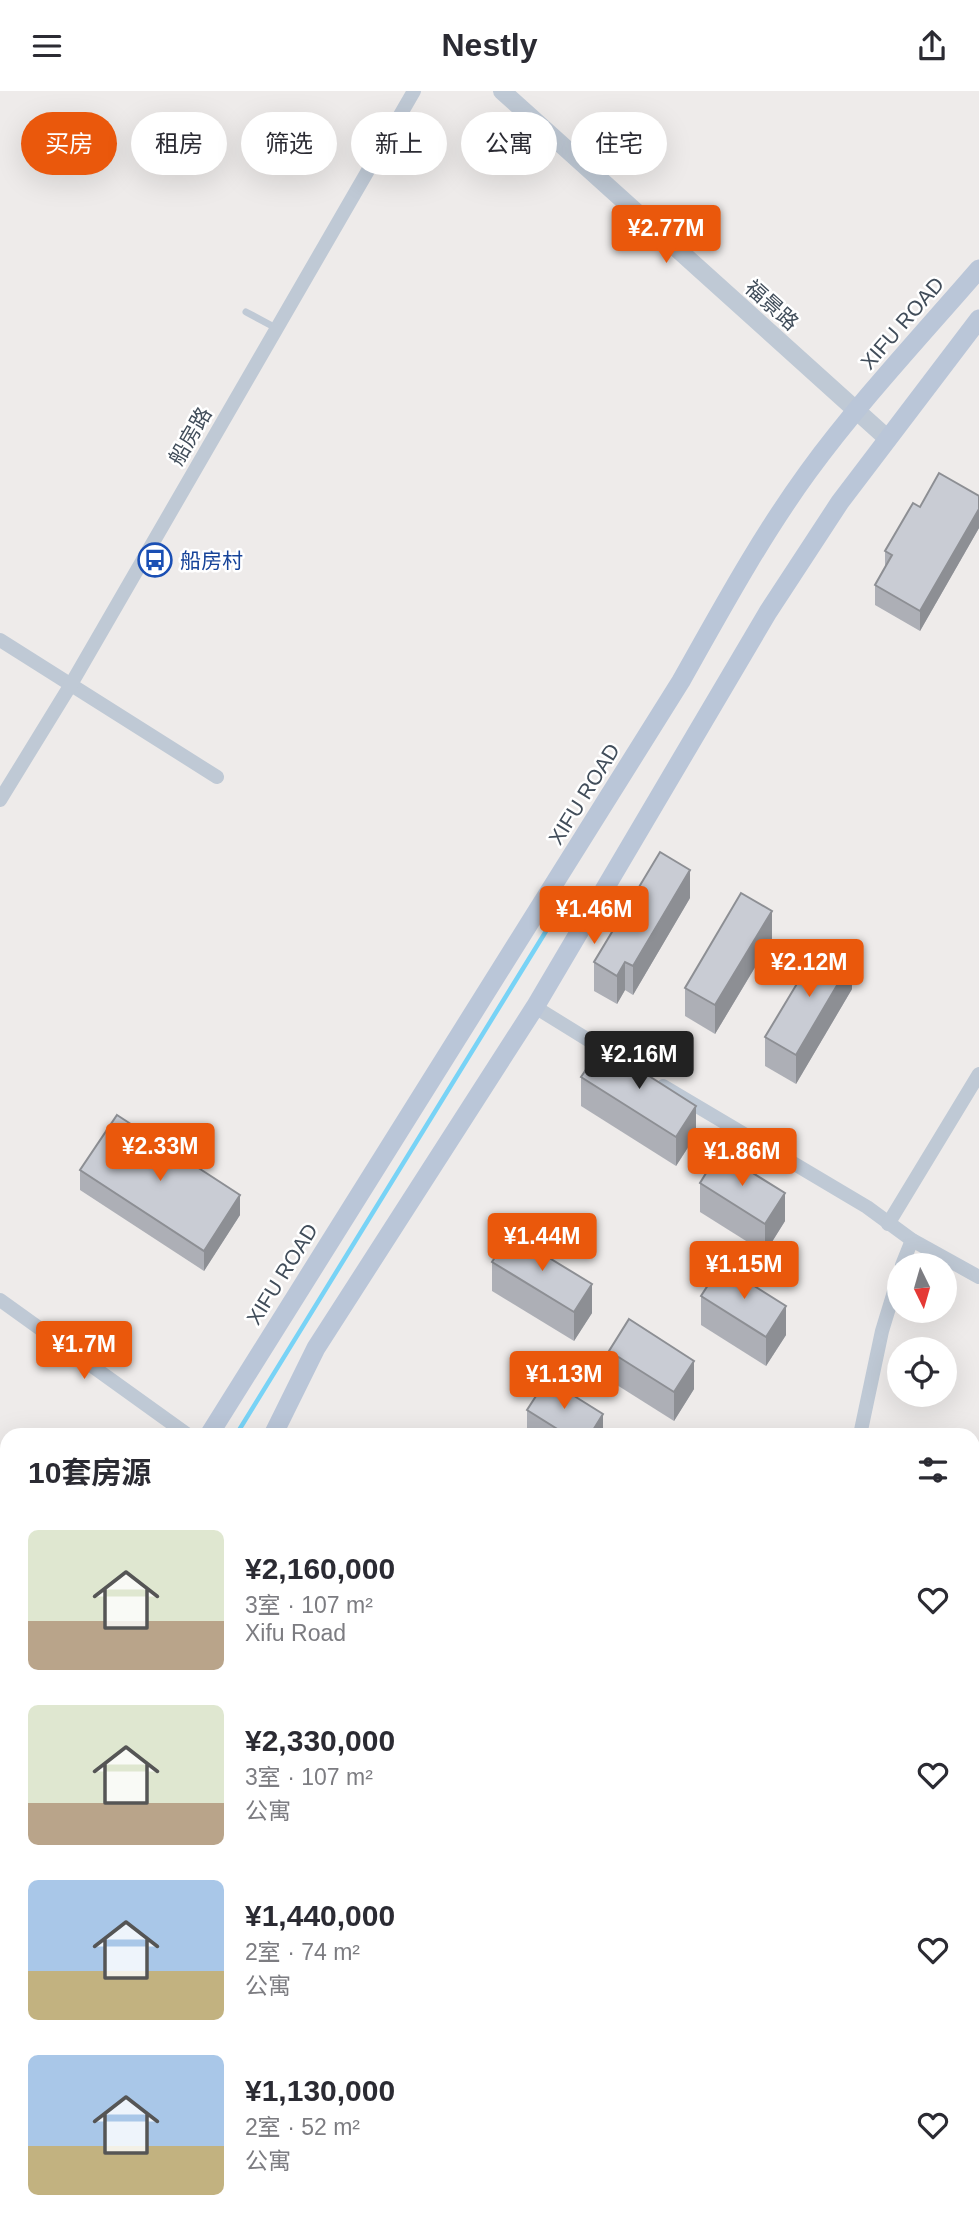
<!DOCTYPE html>
<html lang="zh">
<head>
<meta charset="utf-8">
<style>
  :root { --surface:#fff; --page:#f7f7f7; --text:#2b2b33; --muted:#7c7c81; --accent:#ea580c }
  body { margin:0; font-family:Arial,"Noto Sans SC",sans-serif; background:var(--page); color:var(--text); height:100vh; display:flex; flex-direction:column; font-size:26px; white-space:nowrap }
  * { box-sizing:border-box; margin:0 }
  p { font-size:23px; color:var(--muted) }
  .icon { flex:none; width:38px; height:38px; fill:none; stroke:currentColor; stroke-width:2; stroke-linecap:round; stroke-linejoin:round }
  .map { position:relative; flex:1; overflow:hidden }
  .panel { position:absolute; left:0px; top:1337px; width:980px; height:800px; display:flex; flex-direction:column; background:var(--surface); border-radius:21px 21px 0 0; box-shadow:0 7px 28px #0002 }
  .panel>* { flex:none }
  .top-card { position:absolute; left:21px; top:21px; width:938px; height:63px; display:flex; gap:14px }
  .needle { width:46px; rotate:175deg }
  .fabs { position:absolute; left:887px; top:1162px; display:grid; gap:14px }
  .fabs a { display:grid; place-items:center; width:70px; height:70px; border-radius:50%; background:var(--surface); box-shadow:0 7px 28px #0002; font-size:35px }
  .price { position:absolute; translate:-50% -60px; padding:0 16px; border-radius:7px; background:var(--accent); color:#fff; font-size:23px; line-height:46px; filter:drop-shadow(0 2px 4px #0008) }
  .price::after { content:''; position:absolute; left:50%; top:42px; width:21px; height:16px; margin-left:-10px; background:inherit; clip-path:polygon(0 0,100% 0,50% 100%) }
  .price.selected { background:#222; color:#fff }
  ul { padding:0; list-style:none }
  li { display:flex; align-items:center; gap:21px; height:175px; padding:0 28px }
  li span { display:grid; place-items:center; flex:none; width:196px; height:140px; border-radius:10px; color:#555 }
  li>.icon { margin-inline-start:auto }
  span .icon { width:84px; height:84px; fill:#fffc; stroke-width:1 }
  li b { font-size:30px }
  h2 { display:flex; justify-content:space-between; align-items:center; height:84px; padding:0 28px; font-size:30px }
  .chip { padding:0 24px; border-radius:32px; background:var(--surface); box-shadow:0 7px 28px #0002; font-size:24px; line-height:63px }
  .chip.selected { background:var(--accent); color:#fff }
  header { display:flex; justify-content:space-between; align-items:center; height:91px; padding:0 28px; background:var(--surface); font-size:32px; font-weight:800 }
  .map>svg:first-child { display:block }
  .green { fill:#b1f4d0 }
  .lines { fill:none; stroke-linecap:round; stroke-linejoin:round }
  .stream { stroke:#78d3f6; stroke-width:4.5 }
  .service { stroke:#bfc9d5; stroke-width:7 }
  .minor { stroke:#bfc9d5; stroke-width:14 }
  .tertiary { stroke:#bfc9d5; stroke-width:18 }
  .secondary { stroke:#bac6d8; stroke-width:19 }
  .wall { fill:#adafb6 }
  .shaded-wall { fill:#8d8f94 }
  .building { fill:#c9ccd4; stroke:#8d8f94; stroke-width:2 }
  .labels { text-anchor:middle; dominant-baseline:central; stroke-width:5; stroke-linejoin:round; paint-order:stroke }
  .street-label { font-size:21px; fill:#414d5a; stroke:#fff }
  .transit-label { font-size:21px; fill:#164399; stroke:#fff; text-anchor:start }
</style>
</head>
<body>
<header><svg class="icon" aria-label="menu" viewBox="0 0 24 24"><path d="M4 6h16M4 12h16M4 18h16"/></svg>Nestly<svg class="icon" aria-label="share" viewBox="0 0 24 24"><path d="M12 15V3M7 8l5-5 5 5M5 13v7h14v-7"/></svg></header>
<div class="map">
<svg width="979" height="2136" viewBox="0 0 979 2136">
  <rect width="100%" height="100%" fill="#eeebea"/>
  <path class="green" d="M0,1360L7,1366V1509L0,1518Z"/>
  <g class="lines">
    <g class="stream">
      <path d="M236,1344L551,832"/>
      <path d="M0,1742L7,1730"/>
    </g>
    <g class="service">
      <path d="M246,221L276,237"/>
      <path d="M0,1403L7,1409"/>
      <path d="M0,1498L7,1489"/>
      <path d="M973,1947H979"/>
      <path d="M85,2136L88,2130"/>
    </g>
    <g class="minor">
      <path d="M0,549L217,686"/>
      <path d="M0,709L70,595L414,0"/>
      <path d="M535,916L616,966"/>
      <path d="M663,995L867,1116L912,1149L979,1186"/>
      <path d="M888,1133L979,983"/>
      <path d="M902,1174L912,1149"/>
      <path d="M0,1209L188,1344"/>
      <path d="M860,1344L882,1240L900,1181"/>
      <path d="M973,2112H979"/>
    </g>
    <path class="tertiary" d="M502,0L888,348"/>
    <g class="secondary">
      <path d="M209,1344L681,590C721,519 760,447 808,381C860,310 921,245 979,178"/>
      <path d="M273,1344L316,1257L535,916L768,521L840,411L979,228"/>
      <path d="M0,1702L7,1690"/>
      <path d="M0,1792L7,1780"/>
    </g>
  </g>
  <g class="wall">
    <path d="M979,405V437L920,540L875,514V494L885,477V460Z"/>
    <path d="M690,807L633,904L625,899L617,913L594,900V871Z"/>
    <path d="M772,848L715,943L685,925V897Z"/>
    <path d="M852,898L796,993L765,975V946Z"/>
    <path d="M581,986L696,1044L676,1075L581,1015Z"/>
    <path d="M80,1079L240,1124L204,1180L80,1099Z"/>
    <path d="M700,1092L785,1130L765,1162L700,1121Z"/>
    <path d="M492,1171L592,1222L574,1250L492,1200Z"/>
    <path d="M701,1205L786,1244L766,1275L701,1234Z"/>
    <path d="M609,1260L694,1298L674,1330L609,1289Z"/>
    <path d="M527,1319L603,1344H527Z"/>
  </g>
  <g class="shaded-wall">
    <path d="M979,418V437L920,540V520Z"/>
    <path d="M690,779V807L633,904V875Z"/>
    <path d="M772,820V848L715,943V914Z"/>
    <path d="M852,869V898L796,993V964Z"/>
    <path d="M625,871V899L617,913V885Z"/>
    <path d="M696,1015V1044L676,1075V1046Z"/>
    <path d="M785,1102V1130L765,1162V1133Z"/>
    <path d="M240,1104V1124L204,1180V1160Z"/>
    <path d="M592,1193V1222L574,1250V1221Z"/>
    <path d="M786,1215V1244L766,1275V1246Z"/>
    <path d="M694,1270V1298L674,1330V1301Z"/>
    <path d="M603,1323V1344H590Z"/>
  </g>
  <g class="building">
    <path d="M939,382L979,405V418L920,520L875,494L892,464L885,460L913,412L920,416Z"/>
    <path d="M660,761L690,779L633,875L625,871L617,885L594,871Z"/>
    <path d="M741,802L772,820L715,914L685,897Z"/>
    <path d="M822,851L852,869L796,964L765,946Z"/>
    <path d="M602,955L696,1015L676,1046L581,986Z"/>
    <path d="M117,1024L240,1104L204,1160L80,1079Z"/>
    <path d="M719,1061L785,1102L765,1133L700,1092Z"/>
    <path d="M510,1143L592,1193L574,1221L492,1171Z"/>
    <path d="M721,1174L786,1215L766,1246L701,1205Z"/>
    <path d="M629,1228L694,1270L674,1301L609,1260Z"/>
    <path d="M547,1288L603,1323L590,1344H567L527,1319Z"/>
  </g>
  <defs>
    <symbol id="bus-ring" viewBox="-11 -11 22 22"><circle r="9.5" fill="#fff" stroke="#1a4fb4" stroke-width="1.5"/><path d="M-5-6H5V4H4V6H2V4H-2V6H-4V4H-5ZM-3.5-4V0h7V-4ZM-3.5 1.2v1.5H-2V1.2ZM2 1.2v1.5H3.5V1.2Z" fill="#1a4fb4"/></symbol>
  </defs>
  <g fill-rule="evenodd">
    <use href="#bus-ring" x="136" y="450" width="38" height="38"/>
  </g>
  <g class="labels">
    <g class="street-label">
      <text transform="translate(772 214) rotate(42)">福景路</text>
      <text transform="translate(902 232) rotate(-49)">XIFU ROAD</text>
      <text transform="translate(190 345) rotate(-60)">船房路</text>
      <text transform="translate(584 703) rotate(-58)">XIFU ROAD</text>
      <text transform="translate(282 1183) rotate(-58)">XIFU ROAD</text>
    </g>
    <g class="transit-label">
      <text x="180" y="469">船房村</text>
    </g>
  </g>
</svg>
<div class="fabs">
<a><svg class="needle" viewBox="-14 -14 28 28"><path d="M0-13l5 13h-10z" fill="#e53935"/><path d="M0 13l5-13h-10z" fill="#7c7c81"/></svg></a>
<a><svg class="icon" aria-label="locate" viewBox="0 0 24 24"><circle cx="12" cy="12" r="6"/><path d="M12 2v4M12 18v4M2 12h4M18 12h4"/></svg></a>
</div>
<b class="price" style="left:666px;top:174px">¥2.77M</b>
<b class="price" style="left:594px;top:855px">¥1.46M</b>
<b class="price" style="left:809px;top:908px">¥2.12M</b>
<b class="price selected" style="left:639px;top:1000px">¥2.16M</b>
<b class="price" style="left:160px;top:1092px">¥2.33M</b>
<b class="price" style="left:742px;top:1097px">¥1.86M</b>
<b class="price" style="left:542px;top:1182px">¥1.44M</b>
<b class="price" style="left:744px;top:1210px">¥1.15M</b>
<b class="price" style="left:84px;top:1290px">¥1.7M</b>
<b class="price" style="left:564px;top:1320px">¥1.13M</b>
<div class="top-card">
<a class="chip selected">买房</a>
<a class="chip">租房</a>
<a class="chip">筛选</a>
<a class="chip">新上</a>
<a class="chip">公寓</a>
<a class="chip">住宅</a>
</div>
<section class="panel">
<h2>10套房源<svg class="icon" aria-label="filters" viewBox="0 0 24 24"><path d="M4 7h16M4 17h16"/><circle cx="9" cy="7" r="2"/><circle cx="15" cy="17" r="2"/></svg></h2>
<ul>
<li><span style="background:linear-gradient(#dfe7d0 65%,#b9a48a 0)"><svg class="icon" aria-label="home" viewBox="0 0 24 24"><path d="M3 11l9-7 9 7M6 9v11h12V9"/></svg></span><div><b>¥2,160,000</b><p>3室 · 107 m²</p><p>Xifu Road</p></div><svg class="icon" aria-label="heart" viewBox="0 0 24 24"><path d="M12 20l-8-8c-3-5 5-10 8-4 3-6 11-1 8 4z"/></svg></li>
<li><span style="background:linear-gradient(#dfe7d0 70%,#b9a48a 0)"><svg class="icon" aria-label="home" viewBox="0 0 24 24"><path d="M3 11l9-7 9 7M6 9v11h12V9"/></svg></span><div><b>¥2,330,000</b><p>3室 · 107 m²</p><p>公寓</p></div><svg class="icon" aria-label="heart" viewBox="0 0 24 24"><path d="M12 20l-8-8c-3-5 5-10 8-4 3-6 11-1 8 4z"/></svg></li>
<li><span style="background:linear-gradient(#a9c7e8 65%,#c2b280 0)"><svg class="icon" aria-label="home" viewBox="0 0 24 24"><path d="M3 11l9-7 9 7M6 9v11h12V9"/></svg></span><div><b>¥1,440,000</b><p>2室 · 74 m²</p><p>公寓</p></div><svg class="icon" aria-label="heart" viewBox="0 0 24 24"><path d="M12 20l-8-8c-3-5 5-10 8-4 3-6 11-1 8 4z"/></svg></li>
<li><span style="background:linear-gradient(#a9c7e8 65%,#c2b280 0)"><svg class="icon" aria-label="home" viewBox="0 0 24 24"><path d="M3 11l9-7 9 7M6 9v11h12V9"/></svg></span><div><b>¥1,130,000</b><p>2室 · 52 m²</p><p>公寓</p></div><svg class="icon" aria-label="heart" viewBox="0 0 24 24"><path d="M12 20l-8-8c-3-5 5-10 8-4 3-6 11-1 8 4z"/></svg></li>
</ul>
</section>
</div>
</body>
</html>
